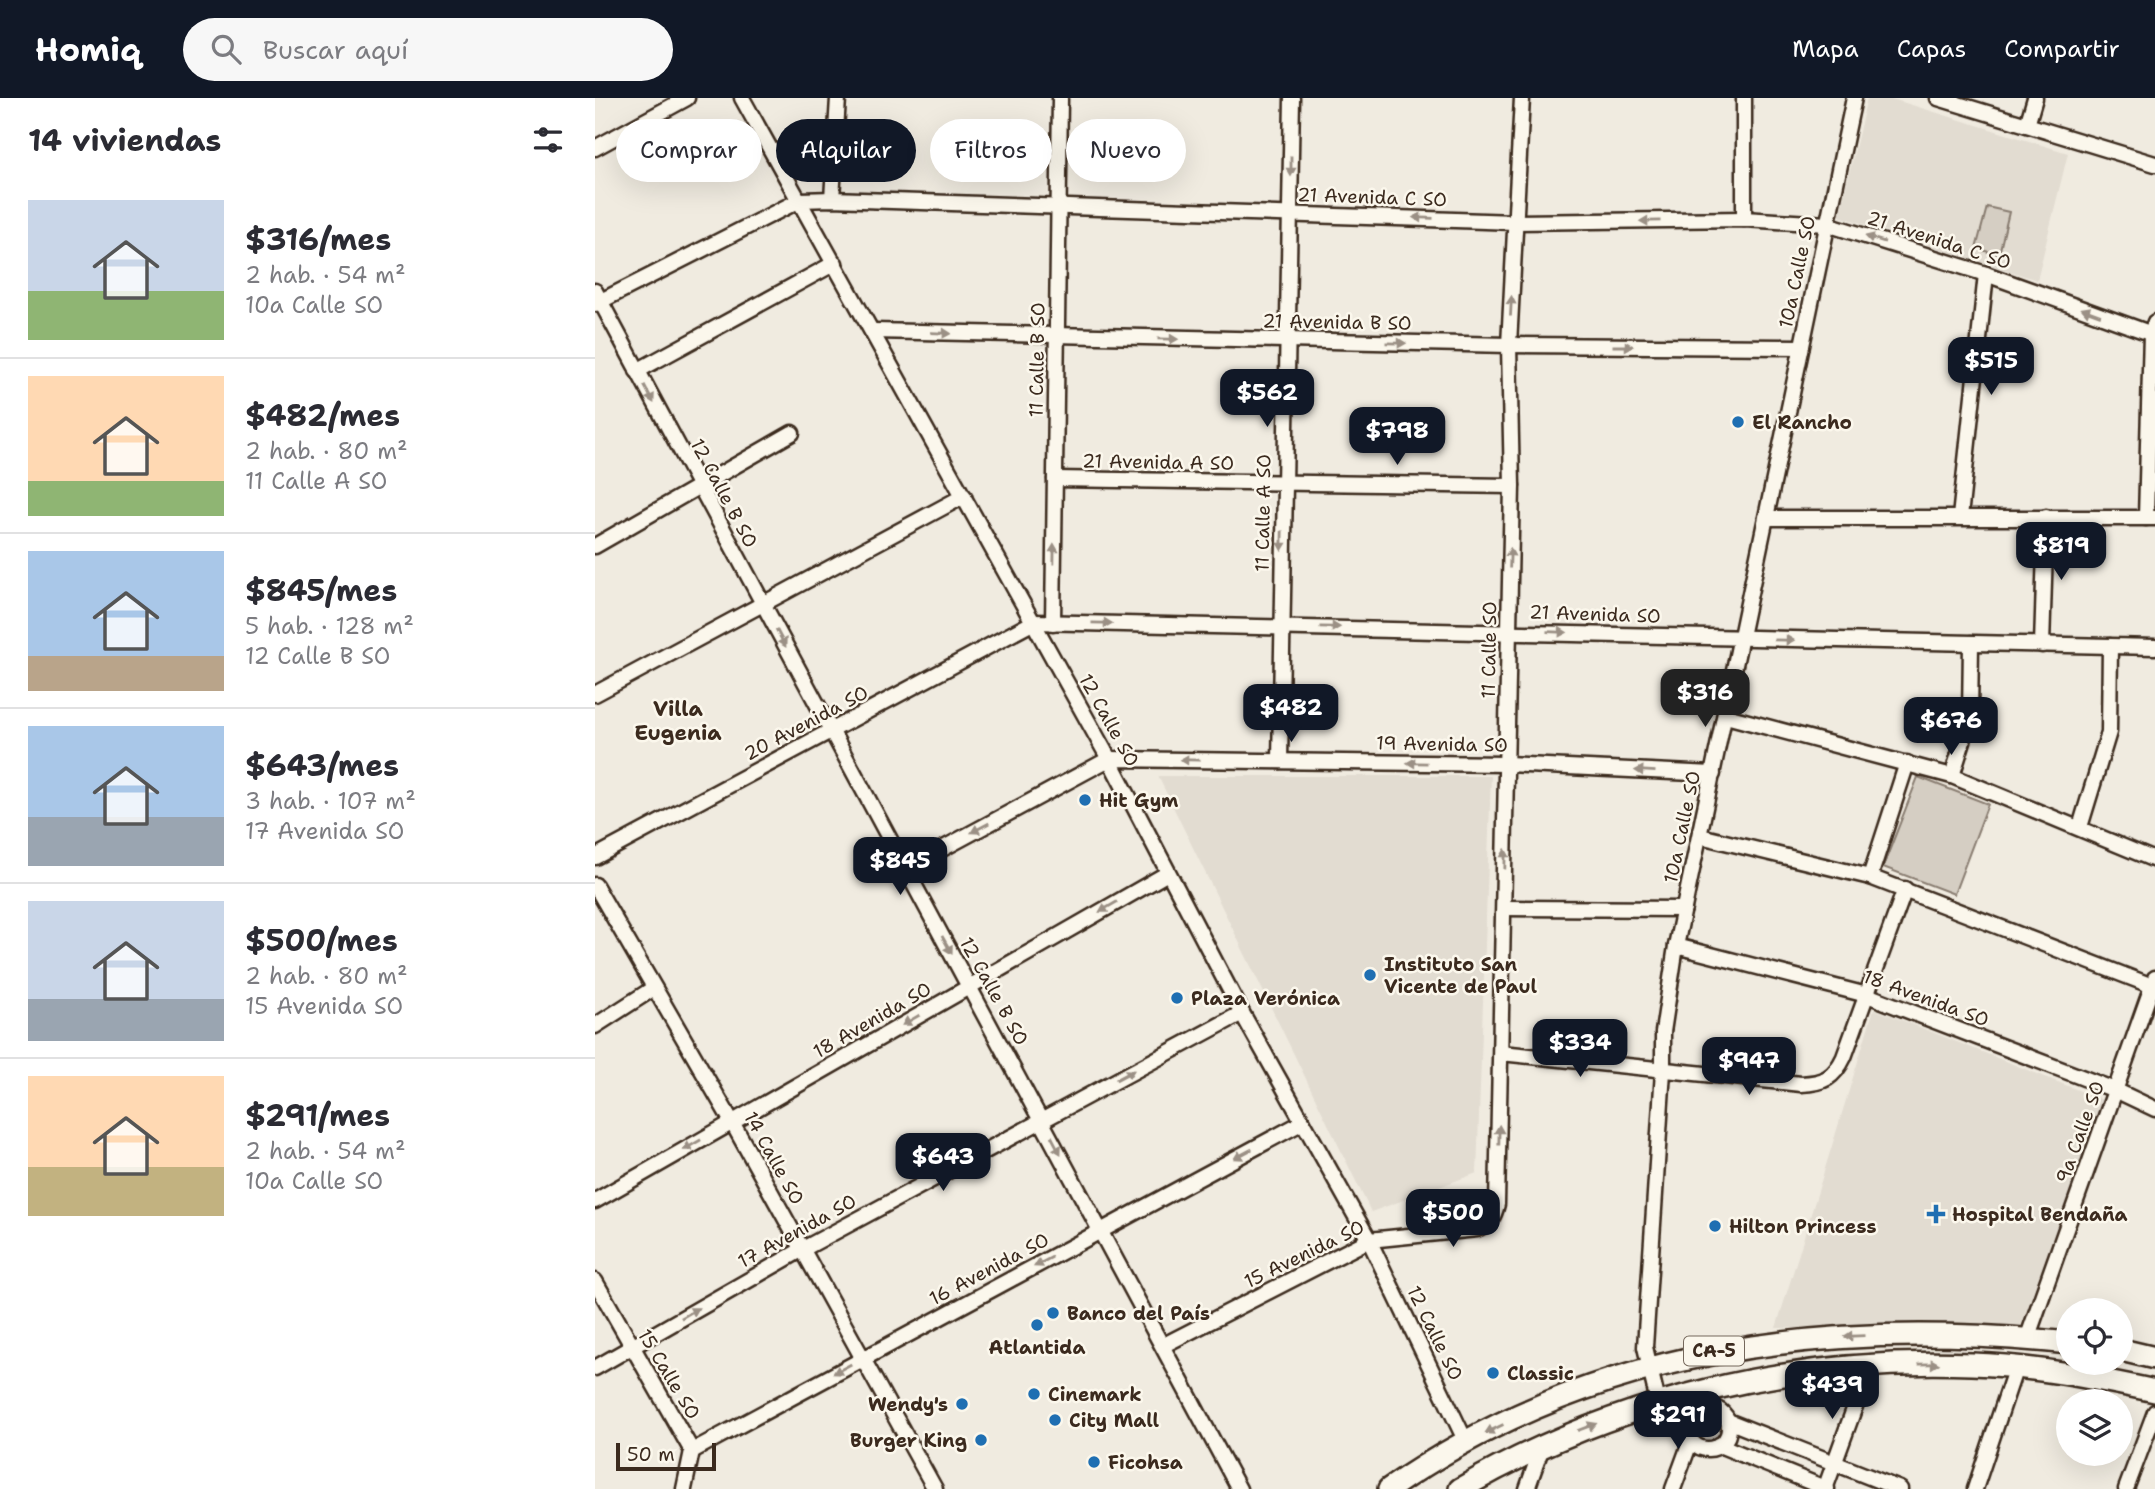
<!DOCTYPE html>
<html lang="es">
<head>
<meta charset="utf-8">
<style>
  :root { --surface:#fff; --page:#f7f7f7; --text:#2b2b33; --muted:#7c7c81; --line:#e1e1e2; --accent:#111827 }
  body { margin:0; font-family:"Shantell Sans",sans-serif; background:var(--page); color:var(--text); height:100vh; display:flex; flex-direction:column; font-size:26px; white-space:nowrap }
  * { box-sizing:border-box; margin:0 }
  p { font-size:23px; color:var(--muted) }
  .icon { flex:none; width:38px; height:38px; fill:none; stroke:currentColor; stroke-width:2; stroke-linecap:round; stroke-linejoin:round }
  .map { position:relative; flex:1; overflow:hidden }
  .panel { display:flex; flex-direction:column; background:var(--surface); width:595px }
  .panel>* { flex:none }
  .guide { position:absolute; left:21px; top:21px; width:665px; height:63px; display:flex; gap:14px }
  .tools { position:absolute; left:1461px; top:1200px; display:grid; gap:14px }
  .tools a { display:grid; place-items:center; width:77px; height:77px; border-radius:50%; background:var(--surface); box-shadow:0 7px 28px #0002; font-size:35px }
  .scale { position:absolute; left:21px; bottom:18px; width:100px; box-sizing:border-box; padding-left:7px; border:4px solid #3b2a1e; border-top:0; font-size:19px; line-height:24px; white-space:nowrap; color:#3b2a1e; -webkit-text-stroke:5px #fbf7ec; paint-order:stroke }
  .price { position:absolute; translate:-50% -60px; padding:0 16px; border-radius:14px; background:var(--accent); color:#fff; font-size:23px; line-height:46px; filter:drop-shadow(0 2px 4px #0008) }
  .price::after { content:''; position:absolute; left:50%; top:42px; width:21px; height:16px; margin-left:-10px; background:inherit; clip-path:polygon(0 0,100% 0,50% 100%) }
  .price.selected { background:#222; color:#fff }
  ul { padding:0; list-style:none }
  li { display:flex; align-items:center; gap:21px; height:175px; padding:0 28px }
  li+li { border-top:2px solid var(--line) }
  li span { display:grid; place-items:center; flex:none; width:196px; height:140px; border-radius:0px; color:#555 }
  li>.icon { margin-inline-start:auto }
  span .icon { width:84px; height:84px; fill:#fffc; stroke-width:1 }
  li b { font-size:30px }
  h2 { display:flex; justify-content:space-between; align-items:center; height:84px; padding:0 28px; font-size:30px }
  .chip { padding:0 24px; border-radius:32px; background:var(--surface); box-shadow:0 7px 28px #0002; font-size:24px; line-height:63px }
  .chip.selected { background:var(--accent); color:#fff }
  header { display:flex; align-items:center; gap:42px; box-sizing:border-box; height:98px; padding:0 35px; background:var(--accent); color:#fff }
  header strong { font-size:33px }
  nav { display:flex; gap:38px; margin-inline-start:auto; font-size:24px }
  .search { width:490px; height:63px; background:var(--page); display:flex; align-items:center; gap:18px; box-sizing:border-box; padding:0 24px; border-radius:38px; color:var(--muted); font-size:26px }
  main { display:flex; flex:1; min-height:0 }
  .map>svg:first-child { display:block }
  .built { fill:#e2dcd1 }
  .green { fill:#d5cec3; stroke:#887c70; stroke-width:2 }
  .lines { fill:none; stroke-linecap:round; stroke-linejoin:round }
  .minor-casing { stroke:#3b2a1e; stroke-width:19 }
  .highway-casing { stroke:#3b2a1e; stroke-width:26 }
  .minor { stroke:#fbf7ec; stroke-width:14 }
  .highway { stroke:#fbf7ec; stroke-width:21 }
  .oneway { fill:#9b9085 }
  .poi-dot { fill:#1f6fb2; stroke:#fbf7ec; stroke-width:2.5 }
  .labels { text-anchor:middle; dominant-baseline:central; stroke-width:5; stroke-linejoin:round; paint-order:stroke }
  .shield { fill:#fbf7ec; stroke:#75685c; stroke-width:2 }
  .shield-label { font-size:18px; font-weight:bold; fill:#3b2a1e }
  .street-label { font-size:19px; fill:#3b2a1e; stroke:#fbf7ec }
  .poi-label { font-size:19px; font-weight:bold; fill:#3b2a1e; stroke:#fbf7ec; text-anchor:start }
  .neighbourhood-label { font-size:21px; font-weight:bold; fill:#3b2a1e; stroke:#fbf7ec }
</style>
</head>
<body>
<header>
<strong>Homiq</strong>
<div class="search"><svg class="icon" aria-label="search" viewBox="0 0 24 24"><circle cx="10" cy="10" r="6"/><path d="M15 15l6 6"/></svg>Buscar aquí</div>
<nav><a>Mapa</a><a>Capas</a><a>Compartir</a></nav>
</header>
<main>
<section class="panel">
<h2>14 viviendas<svg class="icon" aria-label="filters" viewBox="0 0 24 24"><path d="M4 7h16M4 17h16"/><circle cx="9" cy="7" r="2"/><circle cx="15" cy="17" r="2"/></svg></h2>
<ul>
<li><span style="background:linear-gradient(#c9d6e8 65%,#8fb573 0)"><svg class="icon" aria-label="home" viewBox="0 0 24 24"><path d="M3 11l9-7 9 7M6 9v11h12V9"/></svg></span><div><b>$316/mes</b><p>2 hab. · 54 m²</p><p>10a Calle SO</p></div></li>
<li><span style="background:linear-gradient(#ffd9b3 75%,#8fb573 0)"><svg class="icon" aria-label="home" viewBox="0 0 24 24"><path d="M3 11l9-7 9 7M6 9v11h12V9"/></svg></span><div><b>$482/mes</b><p>2 hab. · 80 m²</p><p>11 Calle A SO</p></div></li>
<li><span style="background:linear-gradient(#a9c7e8 75%,#b9a48a 0)"><svg class="icon" aria-label="home" viewBox="0 0 24 24"><path d="M3 11l9-7 9 7M6 9v11h12V9"/></svg></span><div><b>$845/mes</b><p>5 hab. · 128 m²</p><p>12 Calle B SO</p></div></li>
<li><span style="background:linear-gradient(#a9c7e8 65%,#9aa5b1 0)"><svg class="icon" aria-label="home" viewBox="0 0 24 24"><path d="M3 11l9-7 9 7M6 9v11h12V9"/></svg></span><div><b>$643/mes</b><p>3 hab. · 107 m²</p><p>17 Avenida SO</p></div></li>
<li><span style="background:linear-gradient(#c9d6e8 70%,#9aa5b1 0)"><svg class="icon" aria-label="home" viewBox="0 0 24 24"><path d="M3 11l9-7 9 7M6 9v11h12V9"/></svg></span><div><b>$500/mes</b><p>2 hab. · 80 m²</p><p>15 Avenida SO</p></div></li>
<li><span style="background:linear-gradient(#ffd9b3 65%,#c2b280 0)"><svg class="icon" aria-label="home" viewBox="0 0 24 24"><path d="M3 11l9-7 9 7M6 9v11h12V9"/></svg></span><div><b>$291/mes</b><p>2 hab. · 54 m²</p><p>10a Calle SO</p></div></li>
</ul>
</section>
<div class="map">
<svg width="1560" height="1391" viewBox="0 0 1560 1391">
  <rect width="100%" height="100%" fill="#f0ebe0"/>
  <filter id="ink" filterUnits="userSpaceOnUse"><feTurbulence type="fractalNoise" baseFrequency=".0143" numOctaves="2"/><feDisplacementMap in="SourceGraphic" scale="14" xChannelSelector="R" yChannelSelector="G"/><feConvolveMatrix kernelMatrix="1 2 1 2 8 2 1 2 1" color-interpolation-filters="sRGB"/></filter>
  <g filter="url(#ink)">
    <g class="built">
      <path d="M1272,0H1294L1473,55L1442,182L1244,118Z"/>
      <path d="M563,678H896L882,1075L776,1114Z"/>
      <path d="M1279,911L1508,1002L1425,1230H1181Z"/>
    </g>
    <g class="green">
      <path d="M1392,109L1414,114L1404,156L1381,151Z"/>
      <path d="M1323,679L1393,706L1359,796L1288,769Z"/>
      <circle cx="1113" cy="1330" r="15"/>
    </g>
    <g class="lines">
      <defs>
        <g id="minor">
          <path d="M147,0L514,661L647,915L774,1142L871,1344"/>
          <path d="M1343,0L1560,66"/>
          <path d="M1432,27L1440,0"/>
          <path d="M0,50L92,0"/>
          <path d="M237,101L243,0"/>
          <path d="M1149,121V0"/>
          <path d="M0,193L644,1391"/>
          <path d="M0,206L205,102L237,101L920,124L1149,121L1232,126L1391,176L1560,237"/>
          <path d="M278,233L914,247L1206,249"/>
          <path d="M42,273L240,165"/>
          <path d="M460,381L917,388"/>
          <path d="M1365,419L1391,176"/>
          <path d="M1171,420H1560"/>
          <path d="M1551,420L1556,235L1560,224"/>
          <path d="M0,448L197,335"/>
          <path d="M458,525L465,0"/>
          <path d="M1447,547L1451,419"/>
          <path d="M0,596L369,398"/>
          <path d="M1131,618L1357,678L1560,762"/>
          <path d="M685,663L697,0"/>
          <path d="M1357,678L1375,621L1376,545"/>
          <path d="M1485,729L1514,634L1515,548"/>
          <path d="M1105,738L1275,779L1560,889"/>
          <path d="M0,759L439,524L1560,549"/>
          <path d="M310,771L514,661L912,666L1118,676"/>
          <path d="M1275,779L1312,665"/>
          <path d="M0,787L137,1024L340,1391"/>
          <path d="M909,810L1089,811"/>
          <path d="M1081,848L1272,897L1520,992L1560,1011"/>
          <path d="M0,928L59,890"/>
          <path d="M906,955L1206,986C1229,985 1239,980 1249,959L1310,791"/>
          <path d="M0,1103L573,775"/>
          <path d="M0,1183L97,1353L89,1391"/>
          <path d="M1432,1241L1560,880"/>
          <path d="M569,1247L774,1142L882,1131C895,1126 899,1119 902,1106L917,388L914,247L927,0"/>
          <path d="M0,1270L208,1151L647,915"/>
          <circle cx="1113" cy="1330" r="21"/>
          <path d="M1133,1323L1305,1391"/>
          <path d="M1093,1335L1076,1326L1063,1304L1050,1249L1068,973V934L1081,848L1259,0"/>
          <path d="M1124,1347L1232,1391"/>
          <path d="M97,1353L708,1024"/>
          <path d="M932,1391L947,1349"/>
          <path d="M1078,1391L1096,1342"/>
          <path d="M1230,1391L1275,1267"/>
          <path d="M1380,1391L1421,1269"/>
          <path d="M1531,1391L1560,1314"/>
        </g>
        <g id="highway">
          <path d="M1526,1252L1560,1260"/>
          <path d="M794,1391C998,1249 1232,1220 1474,1245"/>
          <path d="M865,1391C1020,1301 1198,1259 1377,1266C1439,1268 1500,1280 1560,1293"/>
        </g>
      </defs>
      <use href="#minor" class="minor-casing"/>
      <use href="#highway" class="highway-casing"/>
      <use href="#minor" class="minor"/>
      <use href="#highway" class="highway"/>
    </g>
    <defs><path id="oneway-solid" d="M-6-.8H1V-3.2L6.5 0L1 3.2V.8H-6Z" transform="scale(1.75)"/></defs>
    <g class="oneway">
      <use href="#oneway-solid" transform="translate(696 68) rotate(90)"/>
      <use href="#oneway-solid" transform="translate(828 120) rotate(-178)"/>
      <use href="#oneway-solid" transform="translate(1055 123) rotate(179)"/>
      <use href="#oneway-solid" transform="translate(1280 141) rotate(-163)"/>
      <use href="#oneway-solid" transform="translate(916 208) rotate(-87)"/>
      <use href="#oneway-solid" transform="translate(1496 214) rotate(-160)"/>
      <use href="#oneway-solid" transform="translate(346 235) rotate(2)"/>
      <use href="#oneway-solid" transform="translate(573 241) rotate(1)"/>
      <use href="#oneway-solid" transform="translate(801 245) rotate(1)"/>
      <use href="#oneway-solid" transform="translate(1028 248)"/>
      <use href="#oneway-solid" transform="translate(54 296) rotate(62)"/>
      <use href="#oneway-solid" transform="translate(687 443) rotate(91)"/>
      <use href="#oneway-solid" transform="translate(459 456) rotate(-89)"/>
      <use href="#oneway-solid" transform="translate(915 460) rotate(-88)"/>
      <use href="#oneway-solid" transform="translate(507 525) rotate(1)"/>
      <use href="#oneway-solid" transform="translate(735 529) rotate(1)"/>
      <use href="#oneway-solid" transform="translate(962 534) rotate(2)"/>
      <use href="#oneway-solid" transform="translate(186 540) rotate(62)"/>
      <use href="#oneway-solid" transform="translate(1189 542) rotate(1)"/>
      <use href="#oneway-solid" transform="translate(595 662) rotate(-179)"/>
      <use href="#oneway-solid" transform="translate(822 665) rotate(-179)"/>
      <use href="#oneway-solid" transform="translate(1050 673) rotate(-177)"/>
      <use href="#oneway-solid" transform="translate(385 730) rotate(152)"/>
      <use href="#oneway-solid" transform="translate(910 761) rotate(-89)"/>
      <use href="#oneway-solid" transform="translate(513 809) rotate(150)"/>
      <use href="#oneway-solid" transform="translate(352 847) rotate(61)"/>
      <use href="#oneway-solid" transform="translate(316 922) rotate(150)"/>
      <use href="#oneway-solid" transform="translate(530 977) rotate(-28)"/>
      <use href="#oneway-solid" transform="translate(904 1037) rotate(-89)"/>
      <use href="#oneway-solid" transform="translate(97 1047) rotate(150)"/>
      <use href="#oneway-solid" transform="translate(461 1047) rotate(62)"/>
      <use href="#oneway-solid" transform="translate(648 1056) rotate(152)"/>
      <use href="#oneway-solid" transform="translate(448 1164) rotate(152)"/>
      <use href="#oneway-solid" transform="translate(95 1215) rotate(-30)"/>
      <use href="#oneway-solid" transform="translate(1259 1238) rotate(178)"/>
      <use href="#oneway-solid" transform="translate(1334 1266) rotate(-1)"/>
      <use href="#oneway-solid" transform="translate(247 1271) rotate(152)"/>
      <use href="#oneway-solid" transform="translate(992 1329) rotate(-21)"/>
      <use href="#oneway-solid" transform="translate(899 1331) rotate(154)"/>
    </g>
  </g>
  <g class="poi-dot">
    <circle cx="1143" cy="324" r="7"/>
    <circle cx="490" cy="702" r="7"/>
    <circle cx="775" cy="877" r="7"/>
    <circle cx="582" cy="900" r="7"/>
    <path d="M1337.5 1105.5h7v7h7v7h-7v7h-7v-7h-7v-7h7z"/>
    <circle cx="1120" cy="1128" r="7"/>
    <circle cx="458" cy="1215" r="7"/>
    <circle cx="442" cy="1227" r="7"/>
    <circle cx="898" cy="1275" r="7"/>
    <circle cx="439" cy="1296" r="7"/>
    <circle cx="367" cy="1306" r="7"/>
    <circle cx="460" cy="1322" r="7"/>
    <circle cx="386" cy="1342" r="7"/>
    <circle cx="499" cy="1364" r="7"/>
  </g>
  <g class="labels">
    <rect class="shield" x="1089" y="1238.5" width="60" height="29" rx="5"/>
    <g class="shield-label">
      <text x="1119" y="1253">CA-5</text>
    </g>
    <g class="street-label">
      <text transform="translate(777 99) rotate(2)">21 Avenida C SO</text>
      <text transform="translate(1344 142) rotate(18)">21 Avenida C SO</text>
      <text transform="translate(1202 174) rotate(-78)">10a Calle SO</text>
      <text transform="translate(742 224) rotate(1)">21 Avenida B SO</text>
      <text transform="translate(442 262) rotate(-89)">11 Calle B SO</text>
      <text transform="translate(563 364) rotate(1)">21 Avenida A SO</text>
      <text transform="translate(129 395) rotate(62)">12 Calle B SO</text>
      <text transform="translate(668 415) rotate(-89)">11 Calle A SO</text>
      <text transform="translate(1000 516) rotate(2)">21 Avenida SO</text>
      <text transform="translate(894 552) rotate(-89)">11 Calle SO</text>
      <text transform="translate(514 622) rotate(61)">12 Calle SO</text>
      <text transform="translate(211 625) rotate(-28)">20 Avenida SO</text>
      <text transform="translate(847 646) rotate(1)">19 Avenida SO</text>
      <text transform="translate(1087 729) rotate(-78)">10a Calle SO</text>
      <text transform="translate(399 893) rotate(61)">12 Calle B SO</text>
      <text transform="translate(1331 900) rotate(20)">18 Avenida SO</text>
      <text transform="translate(277 922) rotate(-30)">18 Avenida SO</text>
      <text transform="translate(1485 1034) rotate(-70)">9a Calle SO</text>
      <text transform="translate(179 1060) rotate(61)">14 Calle SO</text>
      <text transform="translate(202 1133) rotate(-29)">17 Avenida SO</text>
      <text transform="translate(709 1156) rotate(-26)">15 Avenida SO</text>
      <text transform="translate(394 1171) rotate(-28)">16 Avenida SO</text>
      <text transform="translate(840 1235) rotate(64)">12 Calle SO</text>
      <text transform="translate(74 1276) rotate(59)">15 Calle SO</text>
    </g>
    <g class="poi-label">
      <text x="1157" y="324">El Rancho</text>
      <text x="504" y="702">Hit Gym</text>
      <text x="789" y="866">Instituto San<tspan x="789" dy="22">Vicente de Paul</tspan></text>
      <text x="596" y="900">Plaza Verónica</text>
      <text x="1357" y="1116">Hospital Bendaña</text>
      <text x="1134" y="1128">Hilton Princess</text>
      <text x="472" y="1215">Banco del País</text>
      <text x="442" y="1249" text-anchor="middle">Atlantida</text>
      <text x="912" y="1275">Classic</text>
      <text x="453" y="1296">Cinemark</text>
      <text x="353" y="1306" text-anchor="end">Wendy's</text>
      <text x="474" y="1322">City Mall</text>
      <text x="372" y="1342" text-anchor="end">Burger King</text>
      <text x="513" y="1364">Ficohsa</text>
    </g>
    <g class="neighbourhood-label">
      <text x="83" y="611">Villa<tspan x="83" dy="24">Eugenia</tspan></text>
    </g>
  </g>
</svg>
<div class="tools">
<a><svg class="icon" aria-label="locate" viewBox="0 0 24 24"><circle cx="12" cy="12" r="6"/><path d="M12 2v4M12 18v4M2 12h4M18 12h4"/></svg></a>
<a><svg class="icon" aria-label="layers" viewBox="0 0 24 24"><path d="M12 4l9 5-9 5-9-5zM3 14l9 5 9-5"/></svg></a>
</div>
<div class="scale">50 m</div>
<b class="price" style="left:1396px;top:299px">$515</b>
<b class="price" style="left:672px;top:331px">$562</b>
<b class="price" style="left:802px;top:369px">$798</b>
<b class="price" style="left:1466px;top:484px">$819</b>
<b class="price selected" style="left:1110px;top:631px">$316</b>
<b class="price" style="left:696px;top:646px">$482</b>
<b class="price" style="left:1356px;top:659px">$676</b>
<b class="price" style="left:305px;top:799px">$845</b>
<b class="price" style="left:985px;top:981px">$334</b>
<b class="price" style="left:1154px;top:999px">$947</b>
<b class="price" style="left:348px;top:1095px">$643</b>
<b class="price" style="left:858px;top:1151px">$500</b>
<b class="price" style="left:1237px;top:1323px">$439</b>
<b class="price" style="left:1083px;top:1353px">$291</b>
<div class="guide">
<a class="chip">Comprar</a>
<a class="chip selected">Alquilar</a>
<a class="chip">Filtros</a>
<a class="chip">Nuevo</a>
</div>
</div>
</main>
</body>
</html>
